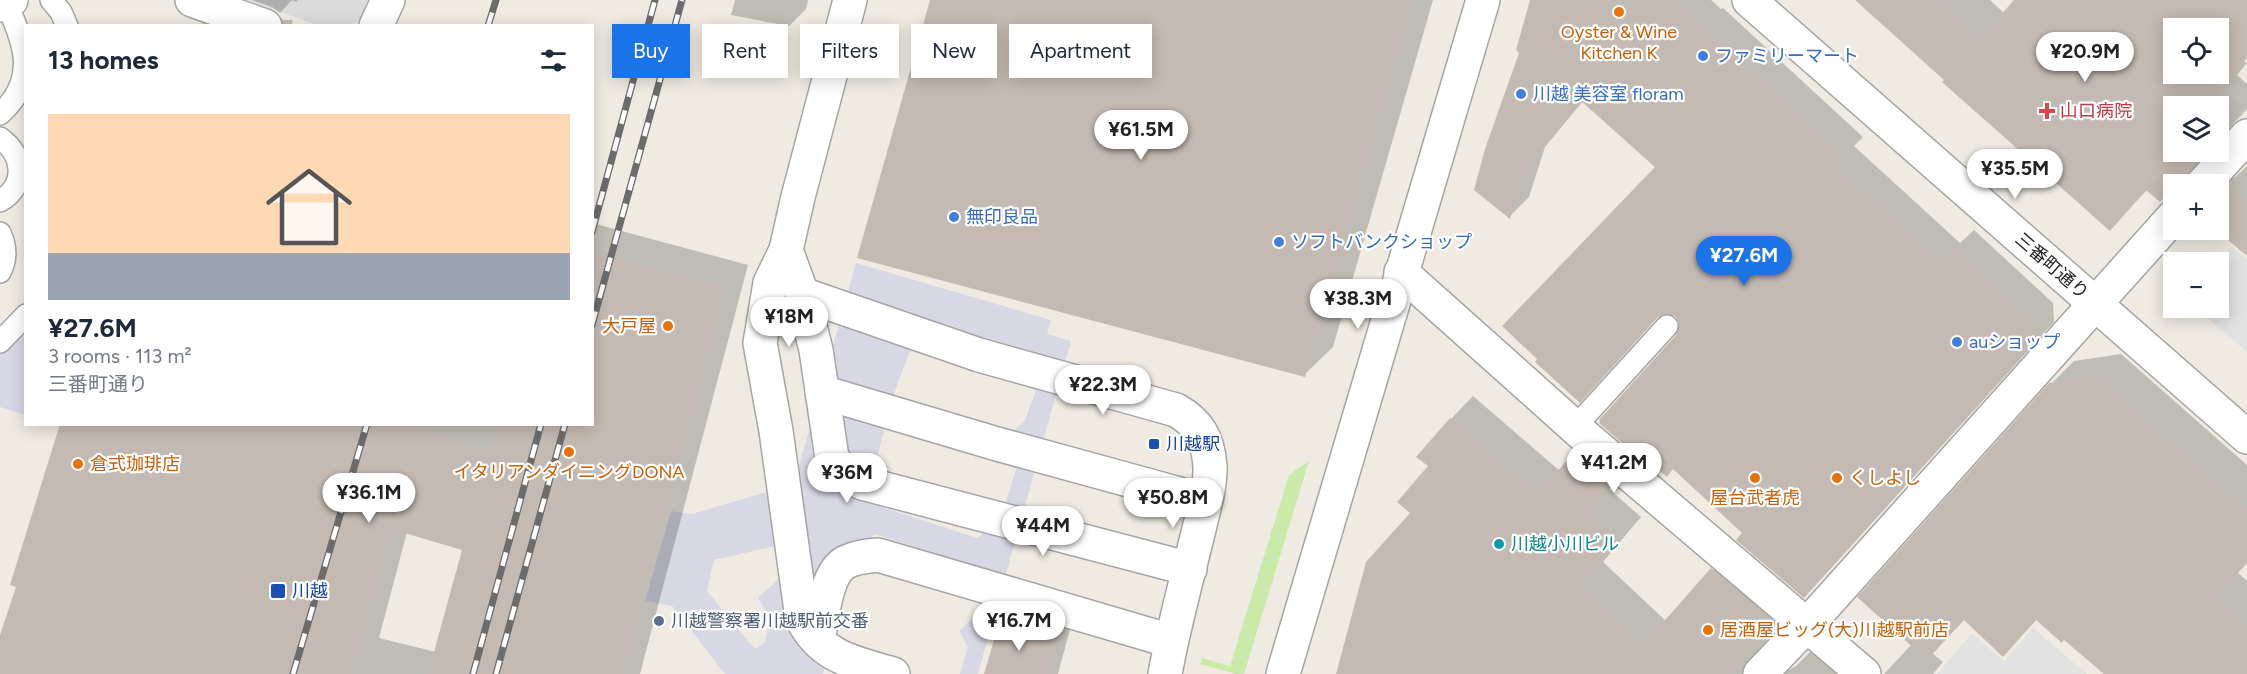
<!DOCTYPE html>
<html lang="en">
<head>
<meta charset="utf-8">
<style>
  :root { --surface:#fff; --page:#f6f6f7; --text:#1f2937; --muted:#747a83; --line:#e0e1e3; --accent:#1a73e8 }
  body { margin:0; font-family:Figtree,"Noto Sans JP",sans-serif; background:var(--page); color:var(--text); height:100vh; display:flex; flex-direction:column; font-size:22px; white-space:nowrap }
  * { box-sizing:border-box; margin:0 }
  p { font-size:20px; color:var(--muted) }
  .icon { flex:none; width:33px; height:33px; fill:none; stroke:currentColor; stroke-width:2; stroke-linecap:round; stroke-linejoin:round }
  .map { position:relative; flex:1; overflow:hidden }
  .details { position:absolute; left:24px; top:24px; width:570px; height:402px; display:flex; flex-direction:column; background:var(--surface); border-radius:0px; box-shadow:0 3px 15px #0003 }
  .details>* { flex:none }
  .hud { position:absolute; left:612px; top:24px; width:570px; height:54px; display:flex; gap:12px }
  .controls { position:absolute; left:2163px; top:18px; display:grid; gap:12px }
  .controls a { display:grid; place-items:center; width:66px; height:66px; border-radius:0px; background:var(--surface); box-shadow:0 3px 15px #0003; font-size:30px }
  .price { position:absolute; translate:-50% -51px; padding:0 14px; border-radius:21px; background:#fff; color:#222; font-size:20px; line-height:39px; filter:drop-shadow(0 2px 3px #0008) }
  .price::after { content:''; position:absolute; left:50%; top:36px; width:18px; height:14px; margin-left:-9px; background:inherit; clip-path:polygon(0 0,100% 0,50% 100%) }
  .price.on { background:var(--accent); color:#fff }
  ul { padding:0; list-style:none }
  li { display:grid; align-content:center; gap:12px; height:318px; padding:0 24px }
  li+li { border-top:2px solid var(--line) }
  li span { display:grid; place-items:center; height:186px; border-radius:0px; color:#555 }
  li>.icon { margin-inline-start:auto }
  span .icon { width:108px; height:108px; fill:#fffc; stroke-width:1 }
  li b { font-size:26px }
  h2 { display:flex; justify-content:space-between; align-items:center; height:72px; padding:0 24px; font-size:26px }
  .tag { padding:0 21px; border-radius:0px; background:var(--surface); box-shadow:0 3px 15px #0003; font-size:21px; line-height:54px }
  .tag.on { background:var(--accent); color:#fff }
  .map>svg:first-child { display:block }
  .residential { fill:#dcdbdb }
  .grass { fill:#caeaa9 }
  .parking { fill:#e2e2e2 }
  .plaza { fill:#d8d8e5; fill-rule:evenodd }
  .shadow { fill:#0003; fill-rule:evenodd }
  .building { fill:#c3bab3; fill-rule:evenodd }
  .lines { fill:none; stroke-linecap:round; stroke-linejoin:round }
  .service-casing { stroke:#a5a5a5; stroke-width:24 }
  .minor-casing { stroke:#a5a5a5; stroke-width:36 }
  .tertiary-casing { stroke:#a5a5a5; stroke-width:36 }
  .service { stroke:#fff; stroke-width:21 }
  .minor { stroke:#fff; stroke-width:33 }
  .tertiary { stroke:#fff; stroke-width:33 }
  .rail-casing { stroke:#6c6c6c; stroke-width:7 }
  .rail { stroke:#fff; stroke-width:4.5; stroke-dasharray:14; stroke-linecap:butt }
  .food-dot { fill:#e8710a; stroke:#fff; stroke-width:2 }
  .shop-dot { fill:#3f7fe0; stroke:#fff; stroke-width:2 }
  .health-dot { fill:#e0444e; stroke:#fff; stroke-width:2 }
  .transit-dot { fill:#1a4fb4; stroke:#fff; stroke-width:2 }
  .culture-dot { fill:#0f9aa8; stroke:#fff; stroke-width:2 }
  .service-dot { fill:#5c6f8a; stroke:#fff; stroke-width:2 }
  .labels { text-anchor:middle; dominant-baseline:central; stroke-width:4.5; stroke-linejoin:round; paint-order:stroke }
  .food-label { font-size:18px; fill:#c56008; stroke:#fff }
  .shop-label { font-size:18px; fill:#366cbe; stroke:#fff; text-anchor:start }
  .health-label { font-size:18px; fill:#be3a42; stroke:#fff; text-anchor:start }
  .street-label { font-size:18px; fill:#1e1e1e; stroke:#fff }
  .transit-label { font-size:18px; fill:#164399; stroke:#fff; text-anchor:start }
  .culture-label { font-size:18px; fill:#0d838f; stroke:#fff; text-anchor:start }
  .service-label { font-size:18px; fill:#4e5e75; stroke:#fff; text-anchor:start }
</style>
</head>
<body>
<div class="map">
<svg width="2247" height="674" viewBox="0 0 2247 674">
  <rect width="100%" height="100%" fill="#efebe3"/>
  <path class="residential" d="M248,0H368L360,20L350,25L319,26Z"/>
  <path class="grass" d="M1309,461L1244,674H1236L1200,664L1202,658L1230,666L1289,475Z"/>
  <g class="parking">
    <path d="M2232,246L2247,259V352L2195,308H2218L2217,262Z"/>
    <path d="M2033,628L2087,674H1937L1972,633L2004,661Z"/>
  </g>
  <g class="plaza">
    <path d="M856,263L1051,320L1047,334L1071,341L978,674H960L968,647L959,631L977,614L985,581L969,565L875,534L855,552L823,674H725L672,606L645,601L671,511L692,514L794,484ZM923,340L1036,391L1025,420L1009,436L1019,461L998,525L977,538L881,507L869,489L888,415L900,407L894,394L909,353ZM784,544L783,575L758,598L770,618L765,642L755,649L707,591L714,560Z"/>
    <path d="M0,326L25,333V415L0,407Z"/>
  </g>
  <g class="shadow">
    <path d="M225,0L284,20H293L291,26H200Z"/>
    <path d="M252,0H298L296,2L292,0L280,13L272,7Z"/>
    <path d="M735,0H808L806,9L789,26L731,15Z"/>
    <path d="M932,0H1433L1333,347L1304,375Z"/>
    <path d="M1532,0H1711L1721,9L1723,8L1863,137L1854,146L1960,243L1974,230L2053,303L2054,322L1804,596L1744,533L1678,335L1681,322L1676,315L1663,312L1539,359L1657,166L1583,101L1545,147L1529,197L1510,216L1521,52Z"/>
    <path d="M1857,0H1990L2004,13L2016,0H2247V58L2244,61L2247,63L2237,75L2247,84V109L2218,140V106H2174V152H2210L2225,178L2235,177L2247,166V248L2218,229V184H2174L2148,189L2110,229ZM2174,28H2218V74H2174Z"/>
    <path d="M592,223L748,265L640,674H0V640L18,586L62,424H592ZM407,532L464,549L436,652L379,638Z"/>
    <path d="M2121,354L2247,465V563L2238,573L2247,581V674H2106L2065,638L2037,619L2003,655L1965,618L1932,653L1943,662L1933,674H1884L1912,644L2050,385L2074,361Z"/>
    <path d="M1473,396L1560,471L1598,430L1633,460L1609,489L1641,517L1603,562L1666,621L1735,547L1800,603L1769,637L1764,645V657L1778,670H1789L1796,666L1820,642L1855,674H1337L1412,513L1451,419Z"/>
    <path d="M1017,606L1072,622L1058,674H985L1000,623Z"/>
  </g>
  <g class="building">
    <path d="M930,0H1413L1305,377L857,258Z"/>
    <path d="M1530,0H1674L1845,157L1836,167L1940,262L1953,248L2034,322L2035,343L1804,598L1736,540L1742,533L1673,469L1667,477L1638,451L1636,455L1599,423L1600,421L1599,420L1676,335L1679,323L1675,316L1664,314L1658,317L1580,403L1535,362L1537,359L1502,326L1655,167L1581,101L1526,168L1510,219L1474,190L1485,149L1519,53L1516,50Z"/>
    <path d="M1855,0H1936L1980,39L2014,0H2247V57L2220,87L2223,89L2213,100L2223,110L2218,116V106H2174V152H2206L2189,172L2185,184H2174V192L2171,190L2160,202L2146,190L2110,231L1942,82L1944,80ZM2174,28H2218V74H2174Z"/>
    <path d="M2228,184L2247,200V256L2216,230H2218V195Z"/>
    <path d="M592,253L725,289L623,674H428L462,550L391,529L352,674H0V635L16,587L10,585L60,424H403L490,452L497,424H592Z"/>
    <path d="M2097,377L2247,509V562L2216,597L2247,624V674H2104L2064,640L2062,643L2036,620L2003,657L1964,620L1927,660L1857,597L2049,383Z"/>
    <path d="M1450,418L1538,494L1574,452L1611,483L1587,512L1619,541L1581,585L1644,644L1711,568L1776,623L1731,674H1336L1366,562L1410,513L1397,502L1428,466L1416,457Z"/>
    <path d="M999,623L1056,639L1046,674H984Z"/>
  </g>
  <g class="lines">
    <defs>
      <g id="service">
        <path d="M51,0L61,12L67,26"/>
        <path d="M0,114C38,80 25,43 6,3"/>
        <path d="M0,138C24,155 27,185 0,201"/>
        <path d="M0,233C6,246 7,259 0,272"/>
        <path d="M0,342L26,315"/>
        <path d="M1575,427L1667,326"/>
      </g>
      <g id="minor">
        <path d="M192,0L265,26"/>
        <path d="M376,26L388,0"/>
        <path d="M2203,184L2247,136"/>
        <path d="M1401,272L1580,432L1864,674"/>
        <path d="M802,294L816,350L832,458C840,470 850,476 862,483L1190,569"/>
        <path d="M822,392L997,444L1205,501"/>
        <path d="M818,641C822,620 825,573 846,562C856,557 867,556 878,555L1171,641"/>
        <path d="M1760,674L1808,624L2174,216"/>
      </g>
      <g id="tertiary">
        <path d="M850,0L798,197L786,250L770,283L760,343L776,431L802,618C820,657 855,663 893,674"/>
        <path d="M1749,0L2247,437"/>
        <path d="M0,5L11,0"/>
        <path d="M786,250L802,294L979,355L1176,410C1199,423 1208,439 1210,466C1211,485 1204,507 1200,525C1188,575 1174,624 1165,674"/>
        <path d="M1283,674L1483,0"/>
      </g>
    </defs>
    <use href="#service" class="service-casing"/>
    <use href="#minor" class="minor-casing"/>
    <use href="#tertiary" class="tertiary-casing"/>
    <use href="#service" class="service"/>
    <use href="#minor" class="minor"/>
    <use href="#tertiary" class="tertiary"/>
    <defs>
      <g id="rail">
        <path d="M488,26L496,0"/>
        <path d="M592,232L655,0"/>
        <path d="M592,325L682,0"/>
        <path d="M293,674L367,424"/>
        <path d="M473,674L541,424"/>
        <path d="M496,674L565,424"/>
      </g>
    </defs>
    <use href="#rail" class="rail-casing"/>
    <use href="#rail" class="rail"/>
  </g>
  <g class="food-dot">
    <circle cx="1619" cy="12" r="6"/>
    <circle cx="668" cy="326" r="6"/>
    <circle cx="569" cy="452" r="6"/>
    <circle cx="78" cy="464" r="6"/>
    <circle cx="1755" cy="478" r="6"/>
    <circle cx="1837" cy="478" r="6"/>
    <circle cx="1708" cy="630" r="6"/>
  </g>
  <g class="shop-dot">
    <circle cx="1703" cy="56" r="6"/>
    <circle cx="1521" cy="94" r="6"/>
    <circle cx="954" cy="217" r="6"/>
    <circle cx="1279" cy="242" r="6"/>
    <circle cx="1957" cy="342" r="6"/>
  </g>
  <path class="health-dot" d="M2044 102h6v6h6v6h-6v6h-6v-6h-6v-6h6z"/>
  <g class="transit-dot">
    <rect x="1148" y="438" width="12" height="12" rx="3"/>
    <rect x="270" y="583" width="16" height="16" rx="3"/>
  </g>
  <circle class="culture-dot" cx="1499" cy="544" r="6"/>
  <circle class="service-dot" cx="659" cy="621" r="6"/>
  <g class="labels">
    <g class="food-label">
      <text x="1619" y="32">Oyster &amp; Wine<tspan x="1619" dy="21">Kitchen K</tspan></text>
      <text x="656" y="326" text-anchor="end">大戸屋</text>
      <text x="90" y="464" text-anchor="start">倉式珈琲店</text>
      <text x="569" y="472">イタリアンダイニングDONA</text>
      <text x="1849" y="478" text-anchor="start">くしよし</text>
      <text x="1755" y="498">屋台武者虎</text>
      <text x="1720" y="630" text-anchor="start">居酒屋ビッグ(大)川越駅前店</text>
    </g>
    <g class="shop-label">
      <text x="1715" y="56">ファミリーマート</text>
      <text x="1533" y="94">川越 美容室 floram</text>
      <text x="966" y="217">無印良品</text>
      <text x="1291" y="242">ソフトバンクショップ</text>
      <text x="1969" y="342">auショップ</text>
    </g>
    <g class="health-label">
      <text x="2060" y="111">山口病院</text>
    </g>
    <g class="street-label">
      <text transform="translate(2052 266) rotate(41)">三番町通り</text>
    </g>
    <g class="transit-label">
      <text x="1166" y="444">川越駅</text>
      <text x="292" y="591">川越</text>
    </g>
    <g class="culture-label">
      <text x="1511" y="544">川越小川ビル</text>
    </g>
    <g class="service-label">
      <text x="671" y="621">川越警察署川越駅前交番</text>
    </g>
  </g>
</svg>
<div class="controls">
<a><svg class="icon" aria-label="locate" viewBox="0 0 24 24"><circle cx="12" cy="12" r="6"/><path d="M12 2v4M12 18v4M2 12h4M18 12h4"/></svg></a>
<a><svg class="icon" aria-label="layers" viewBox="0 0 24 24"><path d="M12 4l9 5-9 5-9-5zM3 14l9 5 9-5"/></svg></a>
<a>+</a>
<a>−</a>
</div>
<b class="price" style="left:2085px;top:83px">¥20.9M</b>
<b class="price" style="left:1141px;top:161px">¥61.5M</b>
<b class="price" style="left:2015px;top:200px">¥35.5M</b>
<b class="price on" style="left:1744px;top:287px">¥27.6M</b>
<b class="price" style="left:1358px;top:330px">¥38.3M</b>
<b class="price" style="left:789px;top:348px">¥18M</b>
<b class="price" style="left:1103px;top:416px">¥22.3M</b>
<b class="price" style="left:1614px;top:494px">¥41.2M</b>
<b class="price" style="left:847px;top:504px">¥36M</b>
<b class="price" style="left:369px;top:524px">¥36.1M</b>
<b class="price" style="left:1173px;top:529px">¥50.8M</b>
<b class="price" style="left:1043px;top:557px">¥44M</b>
<b class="price" style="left:1019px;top:652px">¥16.7M</b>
<div class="hud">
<a class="tag on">Buy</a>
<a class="tag">Rent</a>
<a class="tag">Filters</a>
<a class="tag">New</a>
<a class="tag">Apartment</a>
</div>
<section class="details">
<h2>13 homes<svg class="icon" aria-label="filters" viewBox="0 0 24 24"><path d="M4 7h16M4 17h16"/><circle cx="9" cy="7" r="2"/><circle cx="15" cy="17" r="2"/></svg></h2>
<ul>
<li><span style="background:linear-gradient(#ffd9b3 75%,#9aa5b1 0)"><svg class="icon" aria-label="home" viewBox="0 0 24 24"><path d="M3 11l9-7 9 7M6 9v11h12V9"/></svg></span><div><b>¥27.6M</b><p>3 rooms · 113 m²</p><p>三番町通り</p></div></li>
</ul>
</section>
</div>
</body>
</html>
